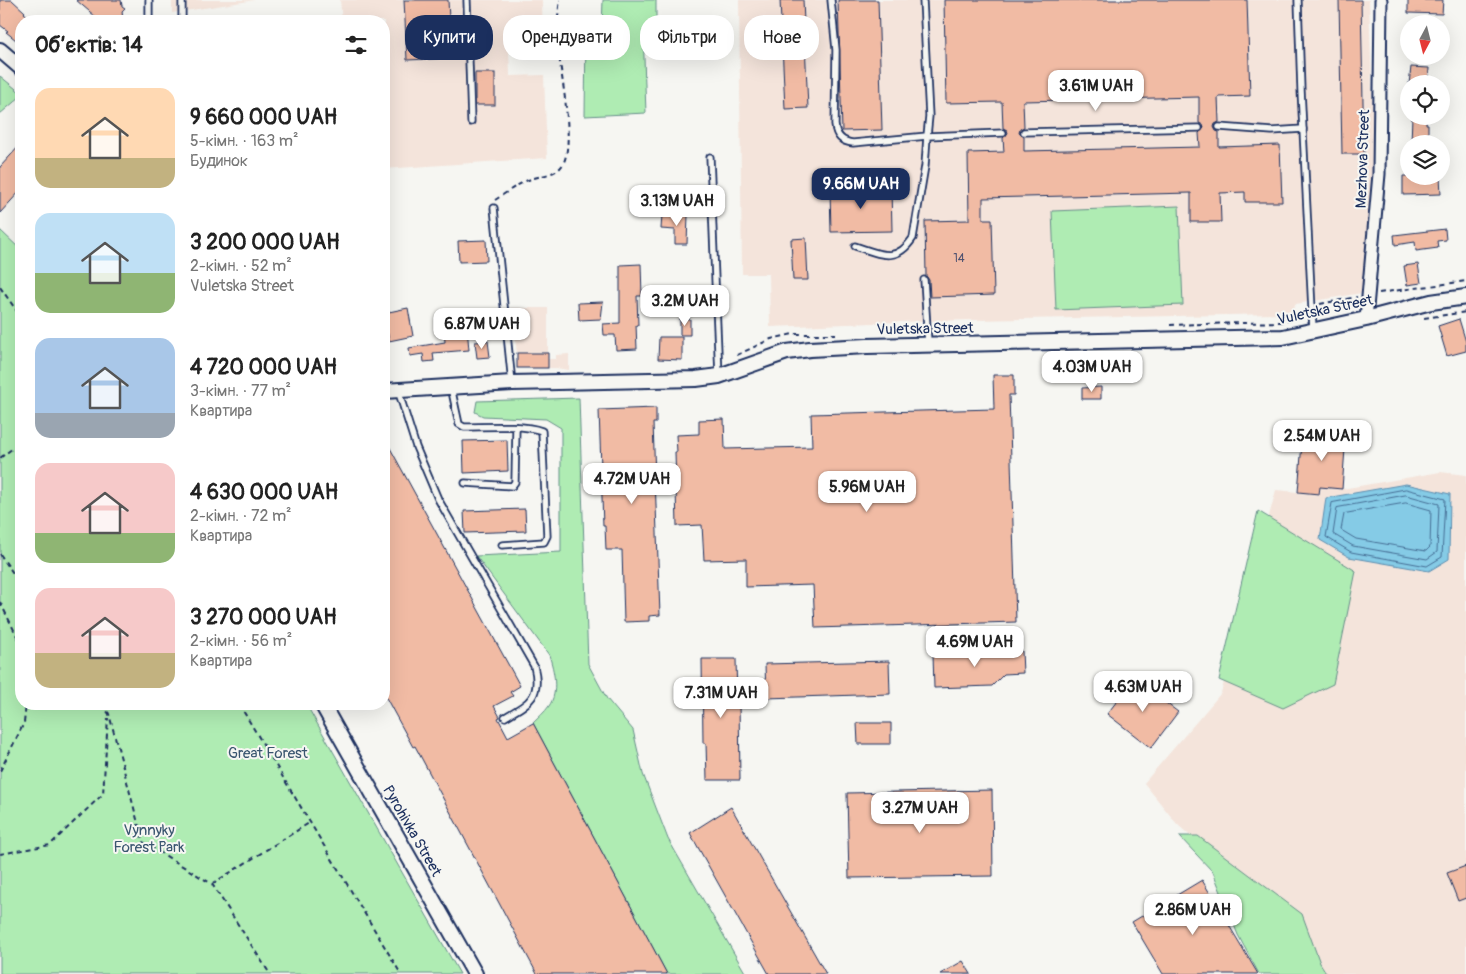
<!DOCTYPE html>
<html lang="uk">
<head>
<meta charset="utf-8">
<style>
  :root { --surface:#fff; --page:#f2f2f2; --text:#222; --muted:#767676; --accent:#1b2f5e }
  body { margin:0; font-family:Pangolin,sans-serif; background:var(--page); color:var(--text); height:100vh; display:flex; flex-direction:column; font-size:19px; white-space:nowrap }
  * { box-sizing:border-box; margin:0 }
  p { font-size:16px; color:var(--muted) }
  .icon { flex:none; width:28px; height:28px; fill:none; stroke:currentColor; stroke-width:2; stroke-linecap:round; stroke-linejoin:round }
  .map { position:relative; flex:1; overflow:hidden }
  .sheet { position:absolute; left:15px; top:15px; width:375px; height:695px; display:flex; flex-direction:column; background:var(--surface); border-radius:20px; box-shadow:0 5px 20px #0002 }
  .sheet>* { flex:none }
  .guide { position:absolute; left:405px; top:15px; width:475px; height:45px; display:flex; gap:10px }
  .needle { width:32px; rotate:187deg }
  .tools { position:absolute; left:1400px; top:15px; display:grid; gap:10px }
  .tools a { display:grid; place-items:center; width:50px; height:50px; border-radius:50%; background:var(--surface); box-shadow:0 5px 20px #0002; font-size:25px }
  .price { position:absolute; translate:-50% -42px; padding:0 11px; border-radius:10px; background:#fff; color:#222; font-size:16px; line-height:32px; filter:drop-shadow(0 1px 2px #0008) }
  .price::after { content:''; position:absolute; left:50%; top:30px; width:15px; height:11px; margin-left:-8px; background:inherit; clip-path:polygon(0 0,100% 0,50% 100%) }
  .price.active { background:var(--accent); color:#fff }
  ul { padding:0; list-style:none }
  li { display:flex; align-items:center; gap:15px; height:125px; padding:0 20px }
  li span { display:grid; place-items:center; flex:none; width:140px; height:100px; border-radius:15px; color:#555 }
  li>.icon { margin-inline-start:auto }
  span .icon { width:60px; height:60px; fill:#fffc; stroke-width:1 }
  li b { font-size:21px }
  h2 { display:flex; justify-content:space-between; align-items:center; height:60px; padding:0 20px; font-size:21px }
  .chip { padding:0 18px; border-radius:20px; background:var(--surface); box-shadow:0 5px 20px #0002; font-size:18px; line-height:45px }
  .chip.active { background:var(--accent); color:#fff }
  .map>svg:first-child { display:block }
  .built { fill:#f4e4db }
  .green { fill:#afecb3; stroke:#658e88 }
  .water { fill:#85cbe6; stroke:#5b8db0 }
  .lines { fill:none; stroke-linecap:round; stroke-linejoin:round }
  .shore { stroke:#456d94; stroke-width:1 }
  .building { fill:#f1bba4; stroke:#1b2f5e; fill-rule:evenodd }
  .service-casing { stroke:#1b2f5e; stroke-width:9 }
  .minor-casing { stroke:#1b2f5e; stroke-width:15 }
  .tertiary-casing { stroke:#1b2f5e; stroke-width:18 }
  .path { stroke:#1b2f5e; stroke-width:2; stroke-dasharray:5 4; stroke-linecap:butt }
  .service { stroke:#f6f6f2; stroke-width:5.5 }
  .minor { stroke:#f6f6f2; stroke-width:11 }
  .tertiary { stroke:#f6f6f2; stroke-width:14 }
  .labels { text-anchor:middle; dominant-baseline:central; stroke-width:4; stroke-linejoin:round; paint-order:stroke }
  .number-label { font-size:12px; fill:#505270 }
  .street-label { font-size:15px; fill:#1b2f5e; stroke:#f6f6f2 }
  .park-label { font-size:15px; fill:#39556f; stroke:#f6f6f2 }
</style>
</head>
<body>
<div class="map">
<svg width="1466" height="974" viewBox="0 0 1466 974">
  <rect width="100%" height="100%" fill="#f6f6f2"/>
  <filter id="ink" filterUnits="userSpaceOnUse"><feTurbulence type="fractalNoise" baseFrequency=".02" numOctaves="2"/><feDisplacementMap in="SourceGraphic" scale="10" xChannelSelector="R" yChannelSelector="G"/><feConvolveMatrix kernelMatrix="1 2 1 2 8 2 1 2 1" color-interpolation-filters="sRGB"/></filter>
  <g filter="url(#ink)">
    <g class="built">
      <path d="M172,0H255L172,13Z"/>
      <path d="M340,0H542L543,48L509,50L510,76L544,75L547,158L384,169V21H342Z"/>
      <path d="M739,0H1369L1375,180L1362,293L1296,304L1292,311L1284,314L926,321L770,327L769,274H742Z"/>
      <path d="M511,308H548V359H556V355L569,354V370L556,368H517V353Z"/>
      <path d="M1440,472L1466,475V974H1309L1274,912L1177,824L1144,783L1221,693L1276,490L1319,494L1320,487L1342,489Z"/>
    </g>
    <g class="green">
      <path d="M603,0H656V29L643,30L646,113L585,116L586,30L602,28Z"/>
      <path d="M0,76L21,93V96L0,114Z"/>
      <path d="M1179,206L1183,305L1056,310L1052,211Z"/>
      <path d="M0,230L21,250V704H306L460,974H0Z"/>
      <path d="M579,398L588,664L607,699L633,730L643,774L668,839L746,974H667L533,723C538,718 545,712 549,706C559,692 554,670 549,655L476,556L561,552V428L546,419L483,416L475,412L477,401Z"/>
      <path d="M1258,511L1356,571L1333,684L1283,708L1219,680Z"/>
      <path d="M1179,836H1198L1302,914L1320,963L1327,974H1259L1238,935L1213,872Z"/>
    </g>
    <path class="water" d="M1406,484L1450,494L1449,559L1429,571L1349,557L1320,540L1326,498Z"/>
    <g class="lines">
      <g class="shore">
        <path d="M1406,489L1445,499L1442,557L1427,566L1351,552L1326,537L1332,503Z"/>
        <path d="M1406,495L1439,504L1437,552L1427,559L1353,546L1333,534L1337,508Z"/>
        <path d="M1406,503L1431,510L1430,547L1426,551L1356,539L1341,530L1344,514Z"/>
      </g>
    </g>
    <g class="building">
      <path d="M0,0H12L25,12L24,13L34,21H21V44L6,32L8,31L0,25Z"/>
      <path d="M76,0H121L122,6L125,8L122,11L123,21H93L96,17Z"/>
      <path d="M404,0H448L451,58L407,60Z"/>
      <path d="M780,0H803L808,108L785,109Z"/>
      <path d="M838,0H878L882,130L842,131Z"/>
      <path d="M944,0H1247L1250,96L1218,97L1219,122L1215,124L1214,127L1216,131L1219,132V147L1280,145L1282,202H1245V192L1220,193L1221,222H1191V193L983,198V219H992L994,295L930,297L929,280L926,276L925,221L969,220L968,153L1004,152L1003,138L1008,133L1007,130L1003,128L1002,102L946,103ZM1199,97V123L1203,125L1204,128L1199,133L1200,147L1024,151V137L1019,133L1020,129L1024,127L1023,101Z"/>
      <path d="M1339,0H1361L1364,154H1342Z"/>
      <path d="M1408,0H1443L1442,14L1408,13Z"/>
      <path d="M1411,67L1429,68L1428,84H1409Z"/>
      <rect x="475" y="73" width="20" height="32"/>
      <path d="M1412,116H1427L1426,124H1428V144H1411Z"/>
      <path d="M21,144V190L0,213V167Z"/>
      <path d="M1403,176H1440L1441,194L1403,195Z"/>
      <path d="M891,188L892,231L831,232L830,189Z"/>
      <path d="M662,214L688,215L687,244H675V230L661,229Z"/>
      <path d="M1445,229L1446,240L1437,241L1438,248L1416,251L1415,242L1395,245L1394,235Z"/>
      <path d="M806,238L808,280H793L791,239Z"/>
      <path d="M486,240L487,261L459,262L458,241Z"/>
      <path d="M641,264L642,296H637L638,325H636L637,349L616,350L615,335H604L603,324L620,323V265Z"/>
      <path d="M1418,264L1421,283L1407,285L1404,266Z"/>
      <path d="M603,302L601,319L579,320L578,303Z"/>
      <path d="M408,308L413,336L389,341L384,313Z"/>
      <path d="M680,318L690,319V335H680Z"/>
      <path d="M1459,319L1466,342V351L1447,356L1438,326Z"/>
      <path d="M467,328L469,350L433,353L434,361L424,362L423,354L410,356L409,348L445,342L444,330Z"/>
      <path d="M659,337H682V360L658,359Z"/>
      <path d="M488,341L490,357L477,358L475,342Z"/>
      <rect x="517" y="353" width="31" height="15"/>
      <path d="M993,375H1014V395H1009L1016,622L815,628L813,585L746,587V559L704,560L702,525L677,526L675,452H677L676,435L699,434V420L724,419L725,449L812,447L811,414L994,409Z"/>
      <path d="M1101,387V399H1082V388Z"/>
      <path d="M656,408V423H653L660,615L649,616V621L624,622L622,550H606L605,526H603L599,410Z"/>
      <path d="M1303,431L1346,435L1342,489L1320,487L1319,494L1298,492Z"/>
      <path d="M384,437L520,686L510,692L513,696L494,706L500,717L498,718L508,737L533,723L667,974H537L415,746L413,747L384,694Z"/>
      <path d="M507,440L508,471L464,473L463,441Z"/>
      <path d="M525,509L526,531L465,533L464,511Z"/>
      <path d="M1022,651L1023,673L1004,674L992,686L934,688L933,654Z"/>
      <path d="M702,659H736L737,701H739L740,780H707L706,743H703Z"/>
      <path d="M889,661L890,694L766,698L765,664Z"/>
      <path d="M1134,679L1178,712L1151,748L1107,714Z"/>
      <path d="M857,723H891V744H858Z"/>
      <path d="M992,790L993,876L849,878L847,793Z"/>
      <path d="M731,807L826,974H769L690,833Z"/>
      <path d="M1466,866V898L1458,901L1447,873Z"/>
      <path d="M1202,880L1258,974H1163L1132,922Z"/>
      <path d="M963,961L971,974H940Z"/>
    </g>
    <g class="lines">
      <defs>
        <g id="service">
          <path d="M467,0L471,122"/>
          <path d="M831,0L836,50L835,125C836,136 842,142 853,143L927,136L929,116L923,0"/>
          <path d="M1298,0L1301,90L1313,330"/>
          <path d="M149,21V0"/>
          <path d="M182,21V0"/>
          <path d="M1219,127L1272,131L1303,129"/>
          <path d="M1024,132L1199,128"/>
          <path d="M710,157L719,376"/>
          <path d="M494,208L512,383"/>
          <path d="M855,246C880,254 896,264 913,238L925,166L927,136L1003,133"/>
          <path d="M924,280L928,343"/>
          <path d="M451,387L459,424L464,427C485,427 522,424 542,431L547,536L544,542L502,545"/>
          <path d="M398,390L416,447L438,499L534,666C542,697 529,703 505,717"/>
          <path d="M465,483L512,486L515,482L516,427"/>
        </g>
        <path id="minor" d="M1366,319L1379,174L1381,0"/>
        <g id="tertiary">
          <path d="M0,50L21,68"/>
          <path d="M384,391L512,383L696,379L719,376L787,352L810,349L867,346L1283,337L1366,319L1431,302L1466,297"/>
          <path d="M322,704L475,974"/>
        </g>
      </defs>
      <use href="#service" class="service-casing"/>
      <use href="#minor" class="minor-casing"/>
      <use href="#tertiary" class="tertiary-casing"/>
      <g class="path">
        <path d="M495,200C506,193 516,185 528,180C538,176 553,175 560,168C577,152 561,77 559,54C557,36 557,18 560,0"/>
        <path d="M0,287L21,317"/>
        <path d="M1379,293L1466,281"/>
        <path d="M1320,304L1357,297"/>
        <path d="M1424,318L1466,312"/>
        <path d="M1170,325L1279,322L1288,321L1304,314"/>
        <path d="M737,355L771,339L793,334H836"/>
        <path d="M0,458L21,442"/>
        <path d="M0,554L21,585"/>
        <path d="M0,602L21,644"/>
        <path d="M102,704L109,714L143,842L212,884L270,974"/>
        <path d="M107,704L109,713"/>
        <path d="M239,704L401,974"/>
        <path d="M0,771L24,723L26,704"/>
        <path d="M0,854L50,845L103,794L108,718"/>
        <path d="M212,884L309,823"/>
      </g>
      <use href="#service" class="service"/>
      <use href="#minor" class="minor"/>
      <use href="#tertiary" class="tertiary"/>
    </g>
  </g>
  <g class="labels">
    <g class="number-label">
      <text x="959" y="258">14</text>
    </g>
    <g class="street-label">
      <text transform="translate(1363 159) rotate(-88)">Mezhova Street</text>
      <text transform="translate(1325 310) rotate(-12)">Vuletska Street</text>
      <text transform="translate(925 329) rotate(-1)">Vuletska Street</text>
      <text transform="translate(412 831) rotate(60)">Pyrohivka Street</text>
    </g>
    <g class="park-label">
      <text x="268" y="753">Great Forest</text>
      <text x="149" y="830">Vynnyky<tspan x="149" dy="17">Forest Park</tspan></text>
    </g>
  </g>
</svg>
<div class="tools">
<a><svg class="needle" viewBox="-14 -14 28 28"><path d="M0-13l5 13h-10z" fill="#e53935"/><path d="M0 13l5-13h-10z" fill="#767676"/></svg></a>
<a><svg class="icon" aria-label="locate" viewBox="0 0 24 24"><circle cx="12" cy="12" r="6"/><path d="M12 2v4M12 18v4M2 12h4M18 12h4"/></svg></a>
<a><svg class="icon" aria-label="layers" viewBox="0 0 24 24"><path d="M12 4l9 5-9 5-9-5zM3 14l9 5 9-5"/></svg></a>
</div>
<b class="price" style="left:1096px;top:112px">3.61M UAH</b>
<b class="price active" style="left:861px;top:210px">9.66M UAH</b>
<b class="price" style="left:677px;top:227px">3.13M UAH</b>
<b class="price" style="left:685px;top:327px">3.2M UAH</b>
<b class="price" style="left:482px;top:350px">6.87M UAH</b>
<b class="price" style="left:1092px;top:393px">4.03M UAH</b>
<b class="price" style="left:1322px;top:462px">2.54M UAH</b>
<b class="price" style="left:632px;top:505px">4.72M UAH</b>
<b class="price" style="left:867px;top:513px">5.96M UAH</b>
<b class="price" style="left:975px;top:668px">4.69M UAH</b>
<b class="price" style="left:1143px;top:713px">4.63M UAH</b>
<b class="price" style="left:721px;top:719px">7.31M UAH</b>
<b class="price" style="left:920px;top:834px">3.27M UAH</b>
<b class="price" style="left:1193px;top:936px">2.86M UAH</b>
<div class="guide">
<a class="chip active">Купити</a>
<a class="chip">Орендувати</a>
<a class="chip">Фільтри</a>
<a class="chip">Нове</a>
</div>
<section class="sheet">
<h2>Об’єктів: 14<svg class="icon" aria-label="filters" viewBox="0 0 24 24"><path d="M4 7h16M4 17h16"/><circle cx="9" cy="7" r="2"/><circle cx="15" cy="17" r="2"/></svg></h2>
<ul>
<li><span style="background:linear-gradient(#ffd9b3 70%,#c2b280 0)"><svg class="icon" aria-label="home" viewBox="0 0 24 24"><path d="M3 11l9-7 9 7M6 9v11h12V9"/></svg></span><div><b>9 660 000 UAH</b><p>5-кімн. · 163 m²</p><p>Будинок</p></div></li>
<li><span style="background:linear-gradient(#bfe0f5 60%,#8fb573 0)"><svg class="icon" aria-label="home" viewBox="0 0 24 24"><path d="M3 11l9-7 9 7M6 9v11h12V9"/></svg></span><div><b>3 200 000 UAH</b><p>2-кімн. · 52 m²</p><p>Vuletska Street</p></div></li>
<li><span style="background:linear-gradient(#a9c7e8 75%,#9aa5b1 0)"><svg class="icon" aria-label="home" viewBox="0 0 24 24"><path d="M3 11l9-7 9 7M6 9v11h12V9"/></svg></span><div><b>4 720 000 UAH</b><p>3-кімн. · 77 m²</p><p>Квартира</p></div></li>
<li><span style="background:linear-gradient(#f6c9c9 70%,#8fb573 0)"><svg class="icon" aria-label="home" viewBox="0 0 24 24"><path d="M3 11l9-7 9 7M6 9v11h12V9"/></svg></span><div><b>4 630 000 UAH</b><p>2-кімн. · 72 m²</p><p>Квартира</p></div></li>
<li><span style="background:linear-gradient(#f6c9c9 65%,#c2b280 0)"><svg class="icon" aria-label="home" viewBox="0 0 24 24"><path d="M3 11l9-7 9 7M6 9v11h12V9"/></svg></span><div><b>3 270 000 UAH</b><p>2-кімн. · 56 m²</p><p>Квартира</p></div></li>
</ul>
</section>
</div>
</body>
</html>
